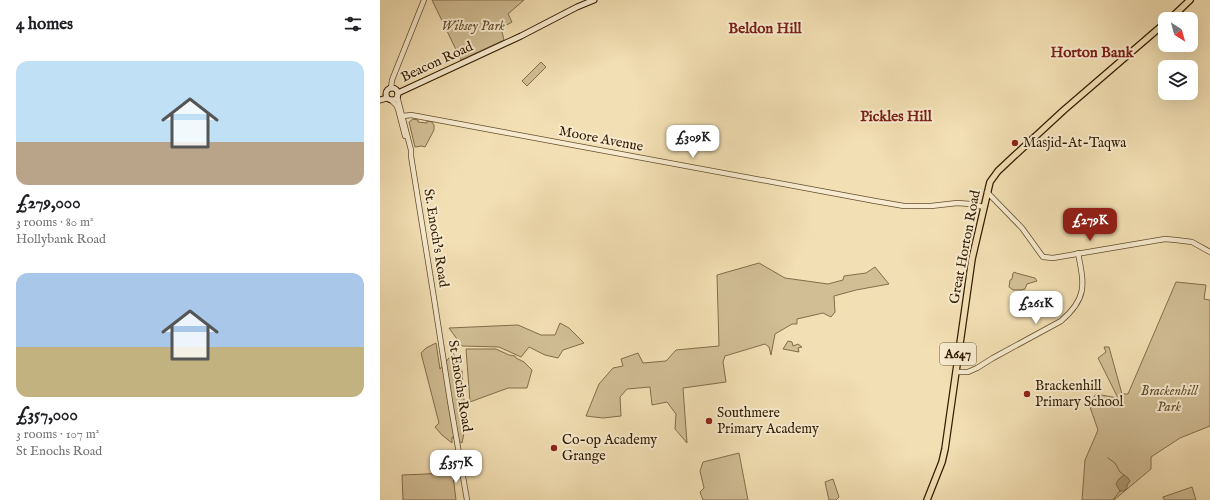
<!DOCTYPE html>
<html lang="en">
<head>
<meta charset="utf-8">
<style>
  :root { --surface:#fff; --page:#f2f2f2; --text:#202124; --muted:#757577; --accent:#8f2418 }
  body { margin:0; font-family:"IM FELL English",serif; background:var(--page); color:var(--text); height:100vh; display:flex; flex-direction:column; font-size:15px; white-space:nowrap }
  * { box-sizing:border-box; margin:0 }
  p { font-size:13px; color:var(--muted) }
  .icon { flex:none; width:22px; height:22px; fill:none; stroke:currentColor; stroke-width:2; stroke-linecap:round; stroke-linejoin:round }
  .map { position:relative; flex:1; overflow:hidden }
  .sheet { display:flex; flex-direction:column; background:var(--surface); width:380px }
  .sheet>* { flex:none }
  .needle { width:26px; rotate:143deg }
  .controls { position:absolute; left:778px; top:12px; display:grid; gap:8px }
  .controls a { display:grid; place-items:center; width:40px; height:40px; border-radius:8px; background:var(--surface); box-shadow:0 4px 16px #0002; font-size:20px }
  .price { position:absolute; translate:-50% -34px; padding:0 9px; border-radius:8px; background:#fff; color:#222; font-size:13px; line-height:26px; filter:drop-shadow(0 1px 2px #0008) }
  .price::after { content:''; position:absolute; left:50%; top:24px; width:12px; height:9px; margin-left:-6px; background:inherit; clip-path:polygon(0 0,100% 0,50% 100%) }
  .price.current { background:var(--accent); color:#fff }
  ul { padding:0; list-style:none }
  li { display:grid; align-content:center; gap:8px; height:212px; padding:0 16px }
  li span { display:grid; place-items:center; height:124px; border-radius:12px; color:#555 }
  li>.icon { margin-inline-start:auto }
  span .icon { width:72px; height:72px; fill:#fffc; stroke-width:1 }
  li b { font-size:17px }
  h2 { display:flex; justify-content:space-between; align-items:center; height:48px; padding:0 16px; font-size:17px }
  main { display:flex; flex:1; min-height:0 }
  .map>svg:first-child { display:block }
  .green { fill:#d1be95; stroke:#826d4a }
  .water { fill:#b19d76; stroke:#7e6947 }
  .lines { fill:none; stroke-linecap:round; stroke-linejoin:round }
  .stream { stroke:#7e6947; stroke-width:1 }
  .tertiary-casing { stroke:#624d2d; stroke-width:6 }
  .secondary-casing { stroke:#321c00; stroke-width:7 }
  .primary-casing { stroke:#321c00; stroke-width:8 }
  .tertiary { stroke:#f7eace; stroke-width:4.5 }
  .secondary { stroke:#f7eace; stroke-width:5 }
  .primary { stroke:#f2dfb3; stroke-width:5.5 }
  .poi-dot { fill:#8f2418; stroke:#f7eace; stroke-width:1.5 }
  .labels { text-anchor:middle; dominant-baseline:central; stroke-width:4; stroke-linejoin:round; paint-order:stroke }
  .shield { fill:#f7eace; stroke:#6d5a3e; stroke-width:1 }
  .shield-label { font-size:13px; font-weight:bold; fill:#321c00 }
  .park-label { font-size:14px; font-style:italic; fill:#624d2d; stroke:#f7eace }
  .street-label { font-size:14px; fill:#321c00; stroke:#f7eace }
  .poi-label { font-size:14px; fill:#321c00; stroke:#f7eace; text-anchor:start }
  .neighbourhood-label { font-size:15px; font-weight:bold; fill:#7a1f14; stroke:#f7eace }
</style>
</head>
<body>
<main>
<section class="sheet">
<h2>4 homes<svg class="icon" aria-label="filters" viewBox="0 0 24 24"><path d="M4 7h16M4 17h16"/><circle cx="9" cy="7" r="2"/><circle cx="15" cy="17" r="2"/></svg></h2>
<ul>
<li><span style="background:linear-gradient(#bfe0f5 65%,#b9a48a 0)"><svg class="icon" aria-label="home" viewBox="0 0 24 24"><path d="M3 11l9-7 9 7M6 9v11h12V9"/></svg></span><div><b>£279,000</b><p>3 rooms · 80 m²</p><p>Hollybank Road</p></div></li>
<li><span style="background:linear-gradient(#a9c7e8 60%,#c2b280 0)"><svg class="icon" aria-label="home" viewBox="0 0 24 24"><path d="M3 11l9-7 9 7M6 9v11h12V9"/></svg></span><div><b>£357,000</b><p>3 rooms · 107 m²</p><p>St Enochs Road</p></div></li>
</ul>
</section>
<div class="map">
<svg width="830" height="500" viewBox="0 0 830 500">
  <rect width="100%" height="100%" fill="#f2dfb3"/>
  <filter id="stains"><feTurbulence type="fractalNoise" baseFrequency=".005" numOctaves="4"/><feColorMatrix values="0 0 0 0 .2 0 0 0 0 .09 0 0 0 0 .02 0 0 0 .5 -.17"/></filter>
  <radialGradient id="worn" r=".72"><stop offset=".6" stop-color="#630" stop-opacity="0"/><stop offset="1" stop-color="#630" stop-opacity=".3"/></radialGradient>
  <g class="green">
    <path d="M52,0H144L128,14L132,22L121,28L124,40L81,60Z"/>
    <path d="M161,62L166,67L147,86L142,81Z"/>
    <path d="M33,119L38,120V122L47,123V121L52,122L54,125V130L45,147L42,146L35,147L29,122Z"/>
    <path d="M379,263L405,278L448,284L463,280L464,276L486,273L495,267L509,284L476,290L454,296L455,312L451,317L443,313L417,319V324H412L395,334L391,355L389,347L385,344L345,356L343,362L346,382L303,388L307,443L295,429L296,414L287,402L272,405L270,387L247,389L240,397L241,416L223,418L206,416L219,384L233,368L243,366L241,359L258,353L263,363L286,361L296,350L339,346L337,275Z"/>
    <path d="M635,272L636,273L655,278L657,281L647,284L645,289L641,290H633L629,287L630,280L632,279L633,273Z"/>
    <path d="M796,282L826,285L824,299L830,300V426L800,438L771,457V469L734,500H702L705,460L718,430L709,404L716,394L738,398L718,358L726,352L724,347H729L742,394H748Z"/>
    <path d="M180,323L189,328L204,343L183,350L178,358L165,355L149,347L141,357L119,347L82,346L69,328L138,325L161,335H175Z"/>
    <path d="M408,341L412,342L413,346L418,344L422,347L418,348L419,352L403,349Z"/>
    <path d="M56,343L60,369L73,353L82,371L84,400L87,418L82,443L72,437V443L62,435L55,427L59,423L41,353L46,348Z"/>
    <path d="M86,349H116L129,355L135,356L136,358L144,362L152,370L147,388H128L90,402Z"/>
    <path d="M359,453L368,500H323L320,492L324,488L320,471L323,462Z"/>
    <path d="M70,473L73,476L76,500H23L22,475Z"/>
    <path d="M453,479L459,497L456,500H449L445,482Z"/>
    <path d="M812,487L816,500H784L783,497Z"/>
  </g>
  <path class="water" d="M744,475L748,478L750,481L747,485V488L744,491H740L736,484L739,479Z"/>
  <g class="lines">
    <g class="stream">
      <path d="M728,458L735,463L740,472L744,475"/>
      <path d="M733,500L740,491"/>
    </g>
    <defs>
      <g id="tertiary">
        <path d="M11,88L12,80L44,0"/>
        <path d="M17,96L31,150V156L53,292L70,401L87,500"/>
        <path d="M11,100L16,105L18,109L25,136"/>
        <path d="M23,116L31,115L495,201L524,206H551L577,203L591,204L604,207"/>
        <path d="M607,192L642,228L663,257L673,258L785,239L796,240L812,242L830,252"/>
        <path d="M576,372H588L597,368L613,358L681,321C708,298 704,284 698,253"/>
      </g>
      <g id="secondary">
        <circle cx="12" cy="94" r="6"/>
        <path d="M18,93L141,36L197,7L214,0"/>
        <path d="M0,100L7,98"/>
      </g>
      <g id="primary">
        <path d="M790,19L810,0"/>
        <path d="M547,500L562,462L565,449L592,259L610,182L618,171L634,156L684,110L785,23"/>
      </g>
    </defs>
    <use href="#tertiary" class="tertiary-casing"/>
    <use href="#secondary" class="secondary-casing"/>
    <use href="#primary" class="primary-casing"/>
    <use href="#tertiary" class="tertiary"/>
    <use href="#secondary" class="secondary"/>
    <use href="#primary" class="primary"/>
  </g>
  <g class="poi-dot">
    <circle cx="635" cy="143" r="4"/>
    <circle cx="647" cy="394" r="4"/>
    <circle cx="329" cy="421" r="4"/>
    <circle cx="174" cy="448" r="4"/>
  </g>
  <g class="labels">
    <rect class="shield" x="560" y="343" width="36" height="22" rx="3"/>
    <g class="shield-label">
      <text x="578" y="354">A647</text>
    </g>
    <g class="park-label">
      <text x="93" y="26">Wibsey Park</text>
      <text x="789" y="391">Brackenhill<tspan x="789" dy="16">Park</tspan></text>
    </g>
    <g class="street-label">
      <text transform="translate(57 62) rotate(-25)">Beacon Road</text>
      <text transform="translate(221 139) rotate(11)">Moore Avenue</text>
      <text transform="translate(56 238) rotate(81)">St. Enoch's Road</text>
      <text transform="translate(585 247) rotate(-79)">Great Horton Road</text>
      <text transform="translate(80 386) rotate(81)">St Enochs Road</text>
    </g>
    <g class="poi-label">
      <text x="643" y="143">Masjid-At-Taqwa</text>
      <text x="655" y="386">Brackenhill<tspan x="655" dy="16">Primary School</tspan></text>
      <text x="337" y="413">Southmere<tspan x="337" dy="16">Primary Academy</tspan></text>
      <text x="182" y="440">Co-op Academy<tspan x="182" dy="16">Grange</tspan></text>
    </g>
    <g class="neighbourhood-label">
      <text x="385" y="28">Beldon Hill</text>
      <text x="712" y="52">Horton Bank</text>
      <text x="516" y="116">Pickles Hill</text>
    </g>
  </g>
  <rect width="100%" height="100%" filter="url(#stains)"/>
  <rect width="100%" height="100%" fill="url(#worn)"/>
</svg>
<div class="controls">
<a><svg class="needle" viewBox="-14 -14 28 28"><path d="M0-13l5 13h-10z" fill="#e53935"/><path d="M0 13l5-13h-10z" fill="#757577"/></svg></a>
<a><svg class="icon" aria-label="layers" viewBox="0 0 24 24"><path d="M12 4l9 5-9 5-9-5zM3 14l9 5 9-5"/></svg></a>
</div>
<b class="price" style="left:313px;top:159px">£309K</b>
<b class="price current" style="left:710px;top:242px">£279K</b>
<b class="price" style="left:656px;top:325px">£261K</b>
<b class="price" style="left:76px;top:484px">£357K</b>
</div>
</main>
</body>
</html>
